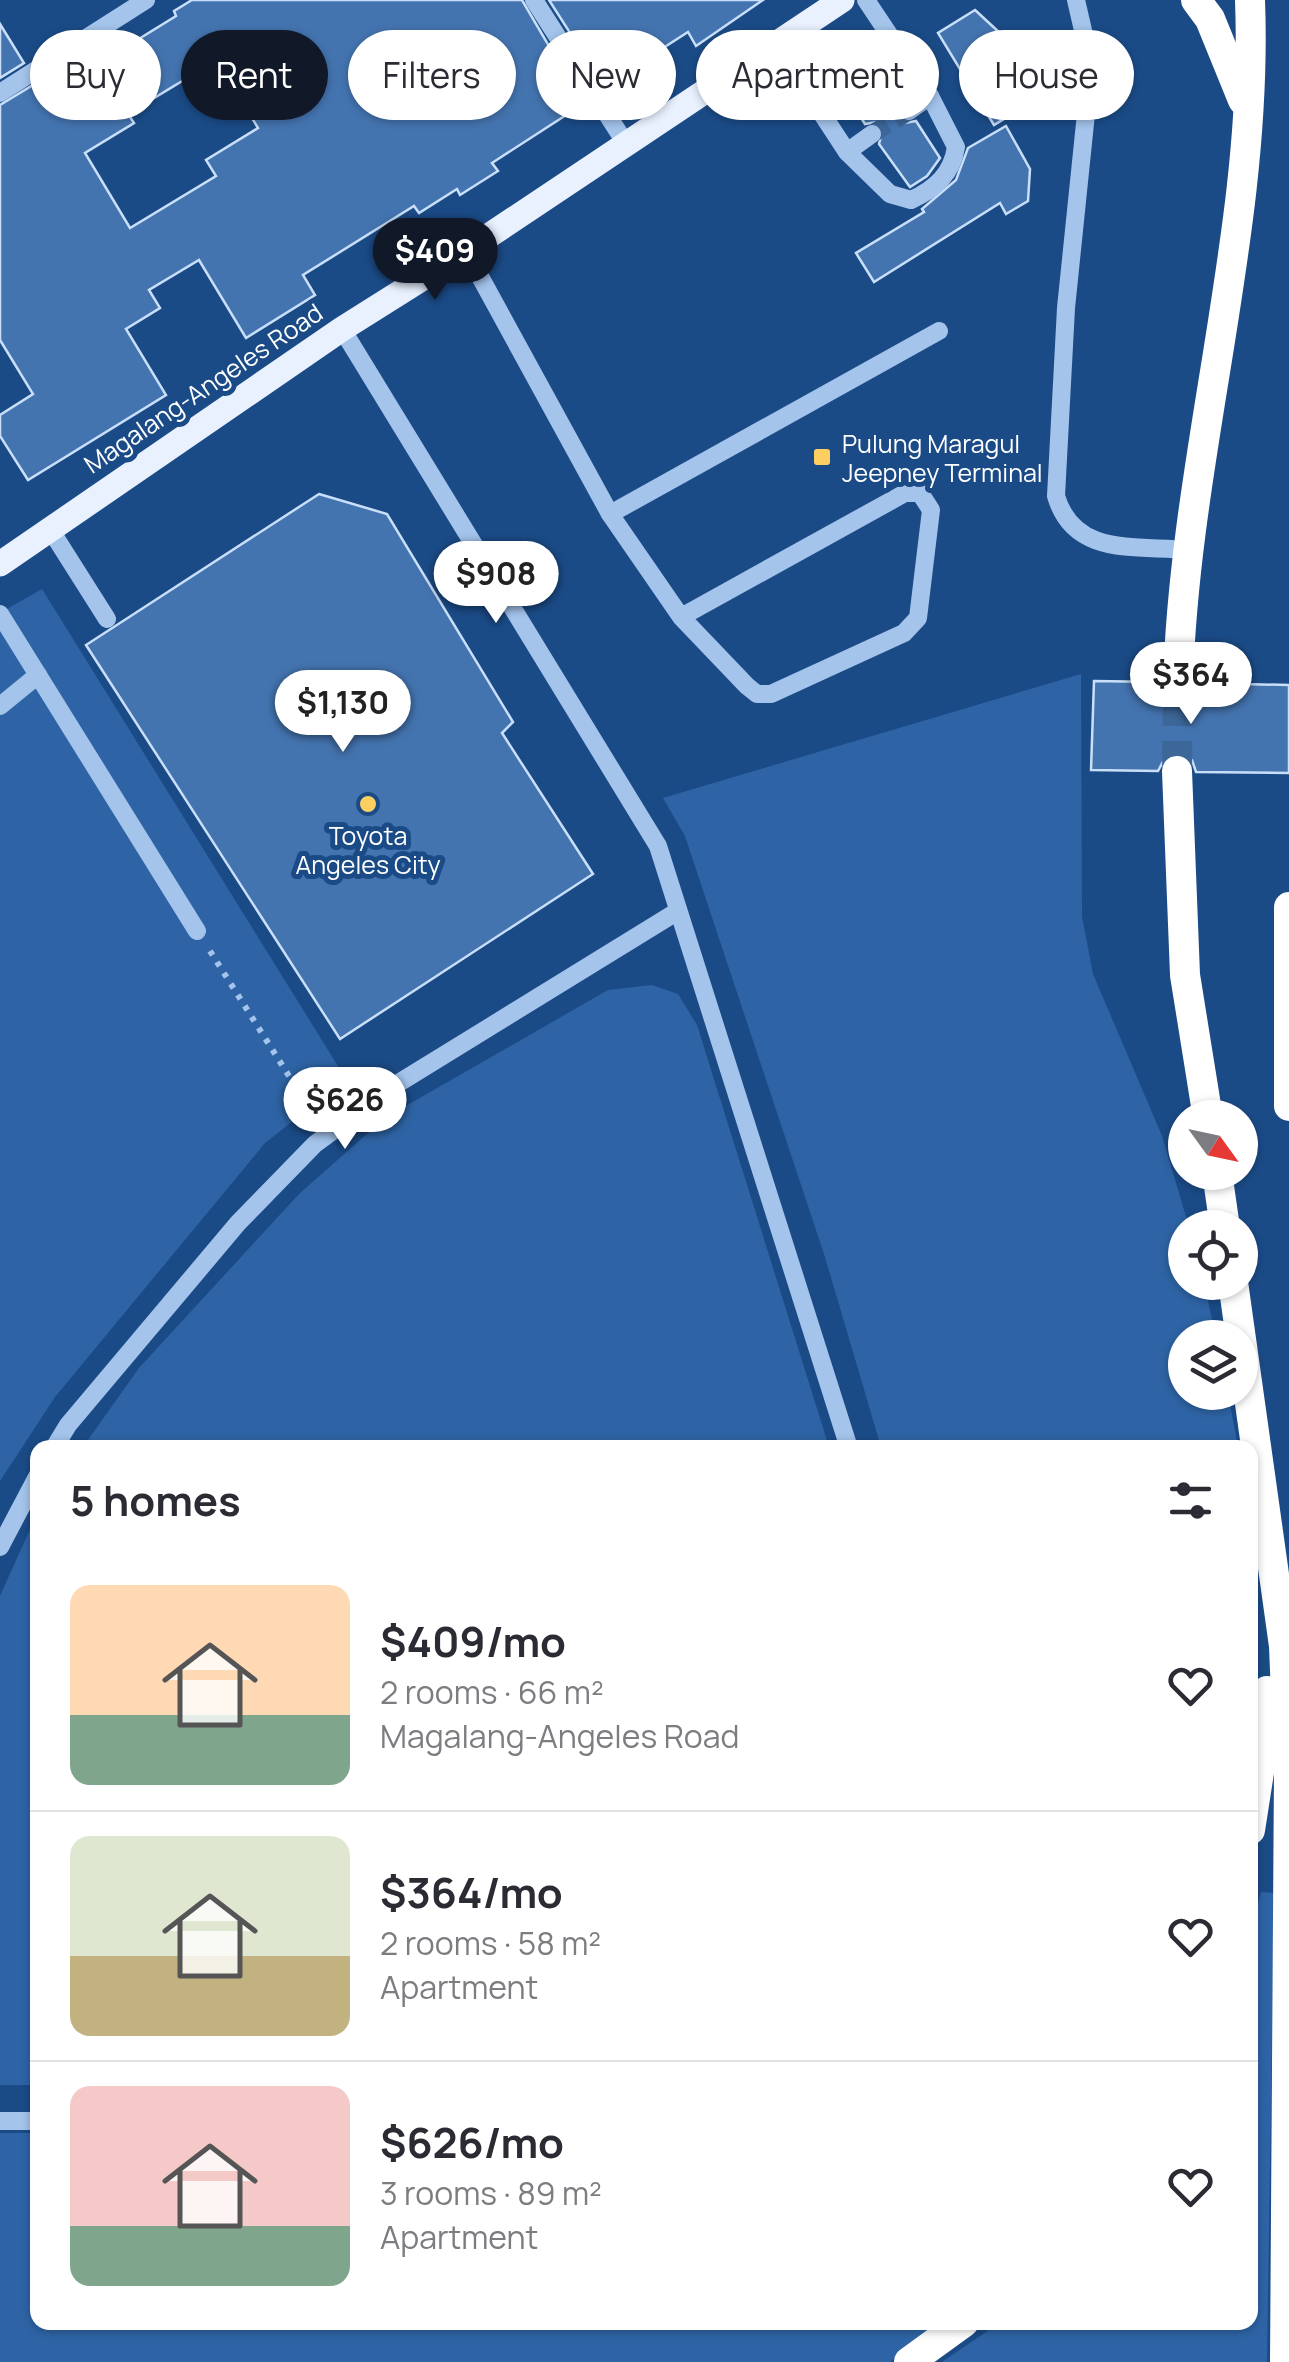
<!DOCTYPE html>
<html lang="en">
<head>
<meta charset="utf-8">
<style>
  :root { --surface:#fff; --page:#f2f2f3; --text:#2b2b33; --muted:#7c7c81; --line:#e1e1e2; --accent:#111827 }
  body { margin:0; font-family:Manrope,sans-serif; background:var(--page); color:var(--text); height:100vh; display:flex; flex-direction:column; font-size:38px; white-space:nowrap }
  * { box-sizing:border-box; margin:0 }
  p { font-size:32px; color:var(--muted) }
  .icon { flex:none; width:55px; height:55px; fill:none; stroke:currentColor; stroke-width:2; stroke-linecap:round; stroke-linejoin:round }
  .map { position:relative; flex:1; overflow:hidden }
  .sheet { position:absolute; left:30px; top:1440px; width:1228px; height:890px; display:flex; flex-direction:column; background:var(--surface); border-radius:20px; box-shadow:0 2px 8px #0004 }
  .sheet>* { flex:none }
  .banner { position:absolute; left:30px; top:30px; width:1230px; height:90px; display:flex; gap:20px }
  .needle { width:65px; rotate:123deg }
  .buttons { position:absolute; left:1168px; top:1100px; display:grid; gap:20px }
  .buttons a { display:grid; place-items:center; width:90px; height:90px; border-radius:50%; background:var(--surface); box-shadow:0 2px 8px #0004; font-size:50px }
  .price { position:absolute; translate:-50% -85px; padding:0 22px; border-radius:35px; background:#fff; color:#222; font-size:32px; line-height:65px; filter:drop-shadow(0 2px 5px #0008) }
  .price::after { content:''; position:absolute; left:50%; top:60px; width:30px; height:22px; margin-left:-15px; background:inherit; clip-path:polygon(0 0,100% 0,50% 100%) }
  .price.selected { background:var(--accent); color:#fff }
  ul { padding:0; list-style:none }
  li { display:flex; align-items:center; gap:30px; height:250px; padding:0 40px }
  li+li { border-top:2px solid var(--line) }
  li span { display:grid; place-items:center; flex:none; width:280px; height:200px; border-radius:20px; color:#555 }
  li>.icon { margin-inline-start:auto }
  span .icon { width:120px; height:120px; fill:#fffc; stroke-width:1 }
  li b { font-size:42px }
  h2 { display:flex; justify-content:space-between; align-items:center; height:120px; padding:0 40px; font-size:42px }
  .tag { padding:0 35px; border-radius:45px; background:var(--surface); box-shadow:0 2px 8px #0004; font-size:35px; line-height:90px }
  .tag.selected { background:var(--accent); color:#fff }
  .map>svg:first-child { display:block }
  .green { fill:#2e64a5 }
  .building { fill:#4474b0; stroke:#c9dff9; stroke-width:2.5; fill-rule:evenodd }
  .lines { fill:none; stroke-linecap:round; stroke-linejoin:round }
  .minor-tunnel { stroke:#3d6699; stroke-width:18; stroke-dasharray:18 9; stroke-linecap:butt }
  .highway-tunnel { stroke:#3d6699; stroke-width:30; stroke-dasharray:30 15; stroke-linecap:butt }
  .path { stroke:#a4c4ec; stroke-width:6; stroke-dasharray:5 8; stroke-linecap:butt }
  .minor { stroke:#a4c4ec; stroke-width:18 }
  .major { stroke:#e9f1ff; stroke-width:25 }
  .highway { stroke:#fff; stroke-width:30 }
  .poi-dot { fill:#fdcf60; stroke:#1b4b87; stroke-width:4 }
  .labels { text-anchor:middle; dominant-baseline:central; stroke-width:10; stroke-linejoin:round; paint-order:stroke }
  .street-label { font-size:25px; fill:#fff; stroke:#1b4b87 }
  .poi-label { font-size:25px; fill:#fff; stroke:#1b4b87; text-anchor:start }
</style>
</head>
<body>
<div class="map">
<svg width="1289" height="2362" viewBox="0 0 1289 2362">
  <rect width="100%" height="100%" fill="#1b4b87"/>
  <g class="green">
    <path d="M42,589L346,1079L265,1143L55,1397L0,1481V613Z"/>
    <path d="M1081,674L1082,917L1093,974L1162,1136L1189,1227L1185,1228V1282L1204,1283L1216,1337L1185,1338V1392L1228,1393L1238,1447H881L825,1257L685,836L663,798Z"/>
    <path d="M652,985L678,994L697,1025L829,1447H83L139,1368L299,1194L385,1118L608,990Z"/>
    <path d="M37,1514V2085H0V1596Z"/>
    <path d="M1261,1892L1274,1893L1267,2362H942L999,2323L1250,2322V1933Z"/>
    <path d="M0,2133H37L38,2322L946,2323L890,2362H0Z"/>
  </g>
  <g class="building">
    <path d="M192,0H522L583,104L492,163L498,171L460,195L457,189L419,213L414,206L303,275L315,295L246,338L199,260L149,290L160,308L126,329L166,395L28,480L0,436V415L33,394L0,340V105L81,56L90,69L176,16L174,11ZM207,66L216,81L226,75L258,128L206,160L216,176L130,228L85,153L134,123L128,114Z"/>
    <path d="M549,0H763L696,46L688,32L604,86Z"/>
    <path d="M975,10L1029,60L1027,105L994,125L938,33Z"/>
    <path d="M0,24L24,63L0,78Z"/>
    <path d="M875,57L902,100L898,117L905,123L916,121L940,158L927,176L910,187L879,144L883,128L876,122L865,124L838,81Z"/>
    <path d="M1006,126L1030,169L1028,201L1006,214L1000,203L874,282L856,253L924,212L922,209L956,180L968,148Z"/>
    <path d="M319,494L387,514L513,722L502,733L593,874L340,1039L86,645Z"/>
    <path d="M1094,681L1159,682L1167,697L1178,701L1193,693L1197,683L1289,685V773L1196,772L1192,760L1177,752L1166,756L1158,771L1091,770Z"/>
  </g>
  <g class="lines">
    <path class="minor-tunnel" d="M872,134L909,111"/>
    <path class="highway-tunnel" d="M1177,771L1178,682"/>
    <path class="path" d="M210,951L313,1114"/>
    <g class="minor">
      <path d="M534,0L626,144"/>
      <path d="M866,0L930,96L909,111"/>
      <path d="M1076,0L1091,65L1066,308L1056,496C1074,557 1135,545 1188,550"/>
      <path d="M775,42L847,152L872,134"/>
      <path d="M0,93L146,0"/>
      <path d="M847,152L890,194L911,200C935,189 952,174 956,147L930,96"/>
      <path d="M466,251L610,514L681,617L905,493H920L931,510L918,618L904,633L771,694H757L747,686L681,617"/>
      <path d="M342,329L658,846L849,1448"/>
      <path d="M610,514L939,331"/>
      <path d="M50,529L107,619"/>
      <path d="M0,614L197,931"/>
      <path d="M0,706L38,675"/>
      <path d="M54,1448L68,1425L238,1223L315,1144L397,1084L678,911"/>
      <path d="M0,1547L38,1475"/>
      <path d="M0,2121H38"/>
    </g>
    <path class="major" d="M0,564L342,329L466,251L842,0"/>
    <g class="highway">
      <path d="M1196,0L1210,19L1243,100"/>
      <path d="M1178,682C1185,454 1259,228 1250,0"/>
      <path d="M1177,771L1185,975L1208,1118"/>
      <path d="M1289,907V1106"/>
      <path d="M1217,1172L1225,1228"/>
      <path d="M1233,1282L1284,1646L1289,1769L1285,2362"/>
      <path d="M1250,1830L1267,1721V1691"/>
      <path d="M909,2362L964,2322"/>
    </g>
  </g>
  <g class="poi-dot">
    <rect x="812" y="447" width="20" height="20" rx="5"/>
    <circle cx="368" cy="804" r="10"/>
  </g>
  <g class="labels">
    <g class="street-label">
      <text transform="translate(203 388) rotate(-34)">Magalang-Angeles Road</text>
    </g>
    <g class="poi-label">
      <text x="842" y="443">Pulung Maragul<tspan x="842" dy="29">Jeepney Terminal</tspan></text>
      <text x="368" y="835" text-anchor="middle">Toyota<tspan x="368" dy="29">Angeles City</tspan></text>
    </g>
  </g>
</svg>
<div class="buttons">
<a><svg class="needle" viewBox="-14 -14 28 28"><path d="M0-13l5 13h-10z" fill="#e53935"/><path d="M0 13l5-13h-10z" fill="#7c7c81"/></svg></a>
<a><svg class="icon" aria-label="locate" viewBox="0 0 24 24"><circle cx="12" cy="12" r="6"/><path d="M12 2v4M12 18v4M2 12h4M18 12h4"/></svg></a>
<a><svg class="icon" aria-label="layers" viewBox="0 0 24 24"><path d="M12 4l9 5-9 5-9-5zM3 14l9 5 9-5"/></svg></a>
</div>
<b class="price selected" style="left:435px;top:303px">$409</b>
<b class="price" style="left:496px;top:626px">$908</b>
<b class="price" style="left:1191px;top:727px">$364</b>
<b class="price" style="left:343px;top:755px">$1,130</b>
<b class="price" style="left:345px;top:1152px">$626</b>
<div class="banner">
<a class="tag">Buy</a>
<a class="tag selected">Rent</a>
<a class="tag">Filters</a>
<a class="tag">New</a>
<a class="tag">Apartment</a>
<a class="tag">House</a>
</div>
<section class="sheet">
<h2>5 homes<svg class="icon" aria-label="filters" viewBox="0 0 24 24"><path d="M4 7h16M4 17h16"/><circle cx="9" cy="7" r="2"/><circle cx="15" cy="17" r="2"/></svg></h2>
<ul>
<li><span style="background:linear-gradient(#ffd9b3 65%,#7fa58c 0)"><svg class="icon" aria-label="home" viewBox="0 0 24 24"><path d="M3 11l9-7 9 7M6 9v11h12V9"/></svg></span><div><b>$409/mo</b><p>2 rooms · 66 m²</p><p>Magalang-Angeles Road</p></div><svg class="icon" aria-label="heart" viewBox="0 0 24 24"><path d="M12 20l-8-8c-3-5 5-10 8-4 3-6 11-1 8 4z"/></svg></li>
<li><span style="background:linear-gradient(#dfe7d0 60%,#c2b280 0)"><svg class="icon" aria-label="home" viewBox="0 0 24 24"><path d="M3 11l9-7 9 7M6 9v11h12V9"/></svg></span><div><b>$364/mo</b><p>2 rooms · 58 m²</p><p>Apartment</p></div><svg class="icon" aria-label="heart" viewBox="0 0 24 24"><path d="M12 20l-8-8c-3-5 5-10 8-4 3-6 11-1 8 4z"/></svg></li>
<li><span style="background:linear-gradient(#f6c9c9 70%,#7fa58c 0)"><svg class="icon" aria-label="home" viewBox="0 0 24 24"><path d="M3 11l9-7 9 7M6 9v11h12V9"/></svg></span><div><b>$626/mo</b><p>3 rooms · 89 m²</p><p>Apartment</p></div><svg class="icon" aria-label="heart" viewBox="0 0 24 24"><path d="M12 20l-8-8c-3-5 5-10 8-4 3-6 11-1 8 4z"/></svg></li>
</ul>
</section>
</div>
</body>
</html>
